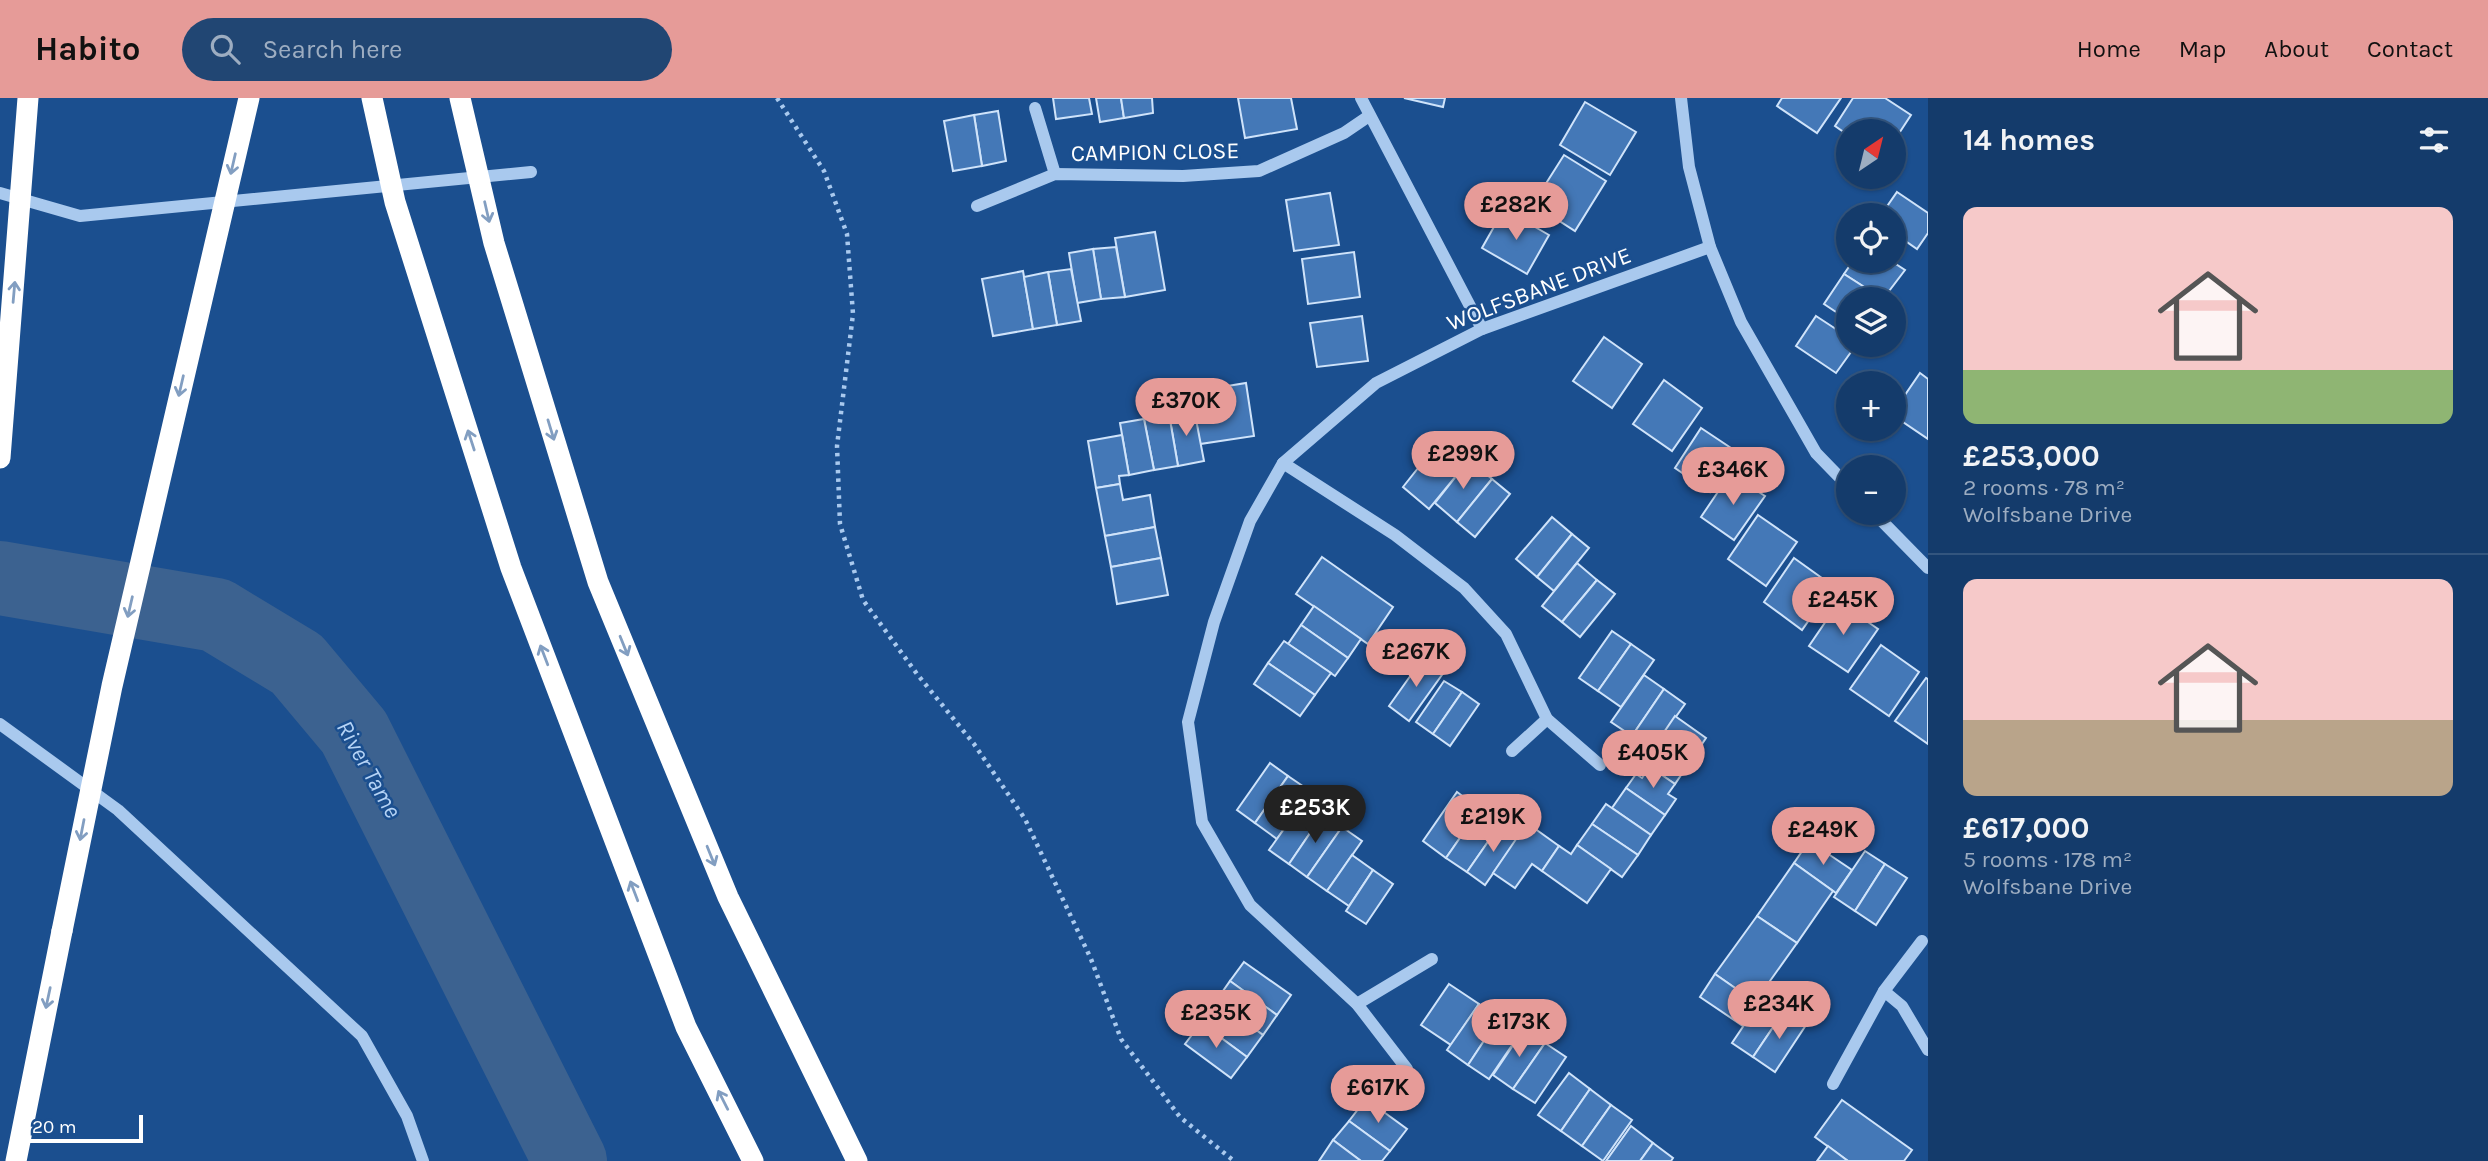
<!DOCTYPE html>
<html lang="en">
<head>
<meta charset="utf-8">
<style>
  :root { --surface:#143b6b; --page:#214673; --text:#f1f3f6; --muted:#9dadc1; --line:#33557e; --accent:#e69b98 }
  body { margin:0; font-family:Karla,sans-serif; background:var(--page); color:var(--text); height:100vh; display:flex; flex-direction:column; font-size:26px; white-space:nowrap }
  * { box-sizing:border-box; margin:0 }
  p { font-size:23px; color:var(--muted) }
  .icon { flex:none; width:38px; height:38px; fill:none; stroke:currentColor; stroke-width:2; stroke-linecap:round; stroke-linejoin:round }
  .map { position:relative; flex:1; overflow:hidden }
  .details { display:flex; flex-direction:column; background:var(--surface); width:560px }
  .details>* { flex:none }
  .needle { width:46px; rotate:35deg }
  .buttons { position:absolute; left:1836px; top:21px; display:grid; gap:14px }
  .buttons a { display:grid; place-items:center; width:70px; height:70px; border-radius:50%; background:var(--surface); box-shadow:0 2px 5px #0004,0 0 0 2px var(--line); font-size:35px }
  .scale { position:absolute; left:21px; bottom:18px; width:122px; box-sizing:border-box; padding-left:7px; border:4px solid #fff; border-top:0; font-size:19px; line-height:24px; white-space:nowrap; color:#fff; -webkit-text-stroke:5px #1b4f8f; paint-order:stroke }
  .price { position:absolute; translate:-50% -60px; padding:0 16px; border-radius:24px; background:var(--accent); color:#111; font-size:23px; line-height:46px; filter:drop-shadow(0 2px 4px #0008) }
  .price::after { content:''; position:absolute; left:50%; top:42px; width:21px; height:16px; margin-left:-10px; background:inherit; clip-path:polygon(0 0,100% 0,50% 100%) }
  .price.current { background:#222; color:#fff }
  ul { padding:0; list-style:none }
  li { display:grid; align-content:center; gap:14px; height:371px; padding:0 35px }
  li+li { border-top:2px solid var(--line) }
  li span { display:grid; place-items:center; height:217px; border-radius:14px; color:#555 }
  li>.icon { margin-inline-start:auto }
  span .icon { width:126px; height:126px; fill:#fffc; stroke-width:1 }
  li b { font-size:30px }
  h2 { display:flex; justify-content:space-between; align-items:center; height:84px; padding:0 35px; font-size:30px }
  header { display:flex; align-items:center; gap:42px; box-sizing:border-box; height:98px; padding:0 35px; background:var(--accent); color:#111 }
  header strong { font-size:33px }
  nav { display:flex; gap:38px; margin-inline-start:auto; font-size:24px }
  .search { width:490px; height:63px; background:var(--page); display:flex; align-items:center; gap:18px; box-sizing:border-box; padding:0 24px; border-radius:38px; color:var(--muted); font-size:26px }
  main { display:flex; flex:1; min-height:0 }
  .map>svg:first-child { display:block }
  .lines { fill:none; stroke-linecap:round; stroke-linejoin:round }
  .river { stroke:#3c6290; stroke-width:74 }
  .building { fill:#4478b7; stroke:#cfe3fa; stroke-width:2 }
  .path { stroke:#a9c9ee; stroke-width:4.5; stroke-dasharray:3.5 5; stroke-linecap:butt }
  .minor { stroke:#a9c9ee; stroke-width:12 }
  .highway { stroke:#fff; stroke-width:21 }
  .highway-bridge { stroke:#fff; stroke-width:21 }
  .oneway { stroke:#829ec1 }
  .labels { text-anchor:middle; dominant-baseline:central; stroke-width:5; stroke-linejoin:round; paint-order:stroke }
  .street-label { font-size:23px; fill:#fff; stroke:#1b4f8f }
  .water-label { font-size:24px; font-style:italic; fill:#b5d3f5; stroke:#1b4f8f }
</style>
</head>
<body>
<header>
<strong>Habito</strong>
<div class="search"><svg class="icon" aria-label="search" viewBox="0 0 24 24"><circle cx="10" cy="10" r="6"/><path d="M15 15l6 6"/></svg>Search here</div>
<nav><a>Home</a><a>Map</a><a>About</a><a>Contact</a></nav>
</header>
<main>
<div class="map">
<svg width="1928" height="1063" viewBox="0 0 1928 1063">
  <rect width="100%" height="100%" fill="#1b4f8f"/>
  <g class="lines">
    <path class="river" d="M0,480L216,517L297,566L354,634L570,1063"/>
  </g>
  <g class="building">
    <path d="M1053,0H1089L1092,16L1056,21Z"/>
    <path d="M1096,0H1121L1124,20L1100,24Z"/>
    <path d="M1121,0H1152L1153,15L1124,20Z"/>
    <path d="M1238,0H1291L1297,31L1245,40Z"/>
    <path d="M1404,0H1445L1443,9Z"/>
    <path d="M1782,0H1841L1817,35L1777,8Z"/>
    <path d="M1853,0H1885L1911,17L1894,43V33H1848V37L1835,28Z"/>
    <path d="M1585,4L1636,34L1610,77L1560,47Z"/>
    <path d="M998,13L1006,63L982,68L974,17Z"/>
    <path d="M974,17L982,68L953,73L944,23Z"/>
    <path d="M1564,57L1606,83L1575,133L1533,106Z"/>
    <path d="M1897,94L1928,115V135L1917,151L1894,135V117H1881Z"/>
    <path d="M1330,95L1339,147L1294,153L1286,102Z"/>
    <path d="M1504,111L1549,137L1527,176L1482,150Z"/>
    <path d="M1155,134L1165,192L1125,199L1115,140Z"/>
    <path d="M1116,149L1125,199L1101,201L1093,151Z"/>
    <path d="M1093,151L1101,201L1077,205L1069,155Z"/>
    <path d="M1354,154L1360,199L1308,206L1302,161Z"/>
    <path d="M1853,163H1891L1905,172L1883,201L1844,176Z"/>
    <path d="M1071,171L1081,223L1057,227L1048,174Z"/>
    <path d="M1023,173L1033,231L993,238L982,181Z"/>
    <path d="M1048,174L1057,227L1033,231L1024,179Z"/>
    <path d="M1844,176L1883,201H1848V222L1824,206Z"/>
    <path d="M1362,218L1368,263L1317,269L1310,225Z"/>
    <path d="M1816,218L1848,239V247H1856L1836,275L1796,248Z"/>
    <path d="M1604,239L1642,266L1612,310L1573,283Z"/>
    <path d="M1920,275L1928,281V341L1894,318V313Z"/>
    <path d="M1664,282L1702,310L1672,353L1633,326Z"/>
    <path d="M1246,285L1254,338L1200,346L1191,294Z"/>
    <path d="M1194,311L1204,363L1178,368L1169,316Z"/>
    <path d="M1169,316L1178,368L1154,372L1144,321Z"/>
    <path d="M1144,321L1154,372L1129,377L1120,325Z"/>
    <path d="M1701,330L1737,354L1710,394L1675,370Z"/>
    <path d="M1122,337L1129,377L1119,378L1120,386L1096,390L1088,343Z"/>
    <path d="M1442,340L1470,361L1429,411L1403,389Z"/>
    <path d="M1469,362L1492,381L1457,424L1435,405Z"/>
    <path d="M1730,376L1765,398L1734,442L1701,419Z"/>
    <path d="M1492,381L1510,396L1475,439L1457,424Z"/>
    <path d="M1120,386L1123,402L1150,397L1155,429L1105,438L1096,390Z"/>
    <path d="M1758,417L1797,444L1766,488L1728,461Z"/>
    <path d="M1552,419L1572,436L1537,479L1516,461Z"/>
    <path d="M1155,429L1161,460L1111,469L1105,438Z"/>
    <path d="M1572,436L1589,450L1554,493L1537,479Z"/>
    <path d="M1322,459L1393,509L1368,546L1296,496Z"/>
    <path d="M1161,460L1168,497L1117,506L1111,469Z"/>
    <path d="M1794,460L1833,488L1802,532L1764,504Z"/>
    <path d="M1577,465L1597,482L1562,524L1542,508Z"/>
    <path d="M1597,482L1615,496L1580,539L1562,524Z"/>
    <path d="M1839,504L1878,531L1848,574L1809,548Z"/>
    <path d="M1314,508L1361,541L1348,560L1301,527Z"/>
    <path d="M1301,527L1348,560L1335,578L1288,546Z"/>
    <path d="M1612,533L1631,546L1598,593L1579,580Z"/>
    <path d="M1284,543L1331,575L1315,597L1268,565Z"/>
    <path d="M1631,546L1654,562L1621,609L1598,593Z"/>
    <path d="M1881,547L1919,574L1889,618L1850,591Z"/>
    <path d="M1423,560L1444,574L1409,623L1389,608Z"/>
    <path d="M1268,565L1315,597L1300,618L1254,586Z"/>
    <path d="M1644,577L1664,591L1632,638L1611,624Z"/>
    <path d="M1926,580L1928,581V646L1895,623Z"/>
    <path d="M1444,583L1462,594L1433,636L1416,624Z"/>
    <path d="M1664,591L1685,606L1652,652L1632,638Z"/>
    <path d="M1462,594L1479,606L1450,648L1433,636Z"/>
    <path d="M1675,618L1706,640L1675,686L1650,669L1659,657L1652,652Z"/>
    <path d="M1270,665L1288,678L1255,725L1237,712Z"/>
    <path d="M1650,669L1675,686L1668,696L1676,701L1665,717L1626,690L1636,676L1642,680Z"/>
    <path d="M1288,678L1310,693L1277,741L1255,725Z"/>
    <path d="M1626,690L1665,717L1651,737L1612,710Z"/>
    <path d="M1457,694L1480,711L1446,760L1423,743Z"/>
    <path d="M1304,703L1323,716L1289,766L1269,752Z"/>
    <path d="M1606,706L1651,737L1638,757L1592,726Z"/>
    <path d="M1480,711L1501,725L1467,774L1446,760Z"/>
    <path d="M1323,716L1342,729L1307,779L1289,766Z"/>
    <path d="M1501,725L1519,738L1485,787L1467,774Z"/>
    <path d="M1527,725L1559,748L1542,773L1532,766L1515,790L1493,775Z"/>
    <path d="M1592,726L1638,757L1622,779L1577,747Z"/>
    <path d="M1342,729L1362,743L1327,793L1307,779Z"/>
    <path d="M1809,743L1852,772L1836,795L1794,765Z"/>
    <path d="M1577,747L1611,771L1587,805L1542,773L1559,748L1571,756Z"/>
    <path d="M1865,753L1885,766L1855,813L1834,799Z"/>
    <path d="M1352,757L1373,772L1349,808L1327,793Z"/>
    <path d="M1794,765L1833,793L1797,845L1757,818Z"/>
    <path d="M1885,766L1907,780L1876,827L1855,813Z"/>
    <path d="M1373,772L1393,786L1366,826L1346,813Z"/>
    <path d="M1757,818L1797,845L1755,904L1715,876Z"/>
    <path d="M1244,864L1291,897L1277,917L1230,883Z"/>
    <path d="M1715,876L1758,906L1743,928L1700,899Z"/>
    <path d="M1230,883L1277,917L1263,937L1216,903Z"/>
    <path d="M1449,886L1479,906L1451,947L1421,927Z"/>
    <path d="M1763,899L1784,913L1753,959L1732,945Z"/>
    <path d="M1216,903L1263,937L1247,959L1201,925Z"/>
    <path d="M1479,906L1499,920L1468,967L1447,952Z"/>
    <path d="M1784,913L1806,927L1775,974L1753,959Z"/>
    <path d="M1499,920L1521,934L1489,981L1468,967Z"/>
    <path d="M1201,925L1247,959L1231,980L1185,946Z"/>
    <path d="M1524,931L1545,945L1513,991L1493,977Z"/>
    <path d="M1545,945L1566,959L1535,1005L1513,991Z"/>
    <path d="M1569,975L1590,991L1561,1033L1538,1017Z"/>
    <path d="M1590,991L1611,1007L1582,1048L1561,1033Z"/>
    <path d="M1366,1001L1407,1031L1390,1053L1349,1023Z"/>
    <path d="M1842,1002L1912,1052L1904,1063H1848L1815,1039Z"/>
    <path d="M1611,1007L1632,1022L1603,1063L1582,1048Z"/>
    <path d="M1349,1023L1390,1053L1382,1063H1361L1333,1042Z"/>
    <path d="M1631,1028L1653,1045L1640,1063H1606Z"/>
    <path d="M1333,1042L1361,1063H1319Z"/>
    <path d="M1653,1045L1673,1060L1671,1063H1640Z"/>
    <path d="M1828,1048L1848,1063H1817Z"/>
  </g>
  <g class="lines">
    <path class="path" d="M777,0L824,73L847,136L853,216L837,348L840,426L863,502L917,576L974,646L1025,721L1091,861L1121,941L1180,1019L1234,1063"/>
    <g class="minor">
      <path d="M1361,0L1482,231"/>
      <path d="M1681,0L1689,69L1710,149L1741,224L1816,355L1848,388"/>
      <path d="M1035,10L1055,76"/>
      <path d="M0,95L80,118L531,74"/>
      <path d="M977,108L1055,76L1183,78L1259,73L1344,35L1369,18"/>
      <path d="M1283,365L1395,437L1464,490L1506,536L1547,621L1600,667"/>
      <path d="M1874,415L1928,470"/>
      <path d="M0,626L118,712L362,938L407,1018L423,1063"/>
      <path d="M1512,653L1547,621"/>
      <path d="M1884,893L1902,908L1928,952"/>
      <path d="M1357,906L1432,861"/>
      <path d="M1407,971L1357,906L1250,807L1202,724L1188,624L1214,524L1250,423L1283,365L1376,285L1482,231L1710,149"/>
      <path d="M1833,986L1884,893L1922,843"/>
    </g>
    <path class="highway" d="M16,1063L62,833"/>
    <g class="highway-bridge">
      <path d="M372,0L395,104L511,470L686,929L753,1063"/>
      <path d="M460,0L494,145L598,484L728,799L857,1063"/>
      <path d="M0,360L28,0"/>
      <path d="M62,833L112,588L249,0"/>
    </g>
  </g>
  <defs><path id="oneway-shaft" d="M-6 0H5M1.5-3L5.5 0L1.5 3" fill="none" stroke-width="1.6" stroke-linecap="round" stroke-linejoin="round" transform="scale(1.75)"/></defs>
  <g class="oneway">
    <use href="#oneway-shaft" transform="translate(233 66) rotate(103)"/>
    <use href="#oneway-shaft" transform="translate(487 114) rotate(77)"/>
    <use href="#oneway-shaft" transform="translate(14 194) rotate(-85)"/>
    <use href="#oneway-shaft" transform="translate(181 288) rotate(103)"/>
    <use href="#oneway-shaft" transform="translate(551 332) rotate(73)"/>
    <use href="#oneway-shaft" transform="translate(471 342) rotate(-108)"/>
    <use href="#oneway-shaft" transform="translate(130 509) rotate(103)"/>
    <use href="#oneway-shaft" transform="translate(624 548) rotate(68)"/>
    <use href="#oneway-shaft" transform="translate(544 557) rotate(-111)"/>
    <use href="#oneway-shaft" transform="translate(82 732) rotate(101)"/>
    <use href="#oneway-shaft" transform="translate(711 758) rotate(68)"/>
    <use href="#oneway-shaft" transform="translate(634 793) rotate(-111)"/>
    <use href="#oneway-shaft" transform="translate(48 900) rotate(102)"/>
    <use href="#oneway-shaft" transform="translate(723 1002) rotate(-117)"/>
  </g>
  <g class="labels">
    <g class="street-label">
      <text transform="translate(1155 54) rotate(-1)">CAMPION CLOSE</text>
      <text transform="translate(1539 191) rotate(-21)">WOLFSBANE DRIVE</text>
    </g>
    <g class="water-label">
      <text transform="translate(369 671) rotate(61)">River Tame</text>
    </g>
  </g>
</svg>
<div class="buttons">
<a><svg class="needle" viewBox="-14 -14 28 28"><path d="M0-13l5 13h-10z" fill="#e53935"/><path d="M0 13l5-13h-10z" fill="#9dadc1"/></svg></a>
<a><svg class="icon" aria-label="locate" viewBox="0 0 24 24"><circle cx="12" cy="12" r="6"/><path d="M12 2v4M12 18v4M2 12h4M18 12h4"/></svg></a>
<a><svg class="icon" aria-label="layers" viewBox="0 0 24 24"><path d="M12 4l9 5-9 5-9-5zM3 14l9 5 9-5"/></svg></a>
<a>+</a>
<a>−</a>
</div>
<div class="scale">20 m</div>
<b class="price" style="left:1516px;top:144px">£282K</b>
<b class="price" style="left:1186px;top:340px">£370K</b>
<b class="price" style="left:1463px;top:393px">£299K</b>
<b class="price" style="left:1733px;top:409px">£346K</b>
<b class="price" style="left:1843px;top:539px">£245K</b>
<b class="price" style="left:1416px;top:591px">£267K</b>
<b class="price" style="left:1653px;top:692px">£405K</b>
<b class="price current" style="left:1315px;top:747px">£253K</b>
<b class="price" style="left:1493px;top:756px">£219K</b>
<b class="price" style="left:1823px;top:769px">£249K</b>
<b class="price" style="left:1779px;top:943px">£234K</b>
<b class="price" style="left:1216px;top:952px">£235K</b>
<b class="price" style="left:1519px;top:961px">£173K</b>
<b class="price" style="left:1378px;top:1027px">£617K</b>
</div>
<section class="details">
<h2>14 homes<svg class="icon" aria-label="filters" viewBox="0 0 24 24"><path d="M4 7h16M4 17h16"/><circle cx="9" cy="7" r="2"/><circle cx="15" cy="17" r="2"/></svg></h2>
<ul>
<li><span style="background:linear-gradient(#f6c9c9 75%,#8fb573 0)"><svg class="icon" aria-label="home" viewBox="0 0 24 24"><path d="M3 11l9-7 9 7M6 9v11h12V9"/></svg></span><div><b>£253,000</b><p>2 rooms · 78 m²</p><p>Wolfsbane Drive</p></div></li>
<li><span style="background:linear-gradient(#f6c9c9 65%,#b9a48a 0)"><svg class="icon" aria-label="home" viewBox="0 0 24 24"><path d="M3 11l9-7 9 7M6 9v11h12V9"/></svg></span><div><b>£617,000</b><p>5 rooms · 178 m²</p><p>Wolfsbane Drive</p></div></li>
</ul>
</section>
</main>
</body>
</html>
